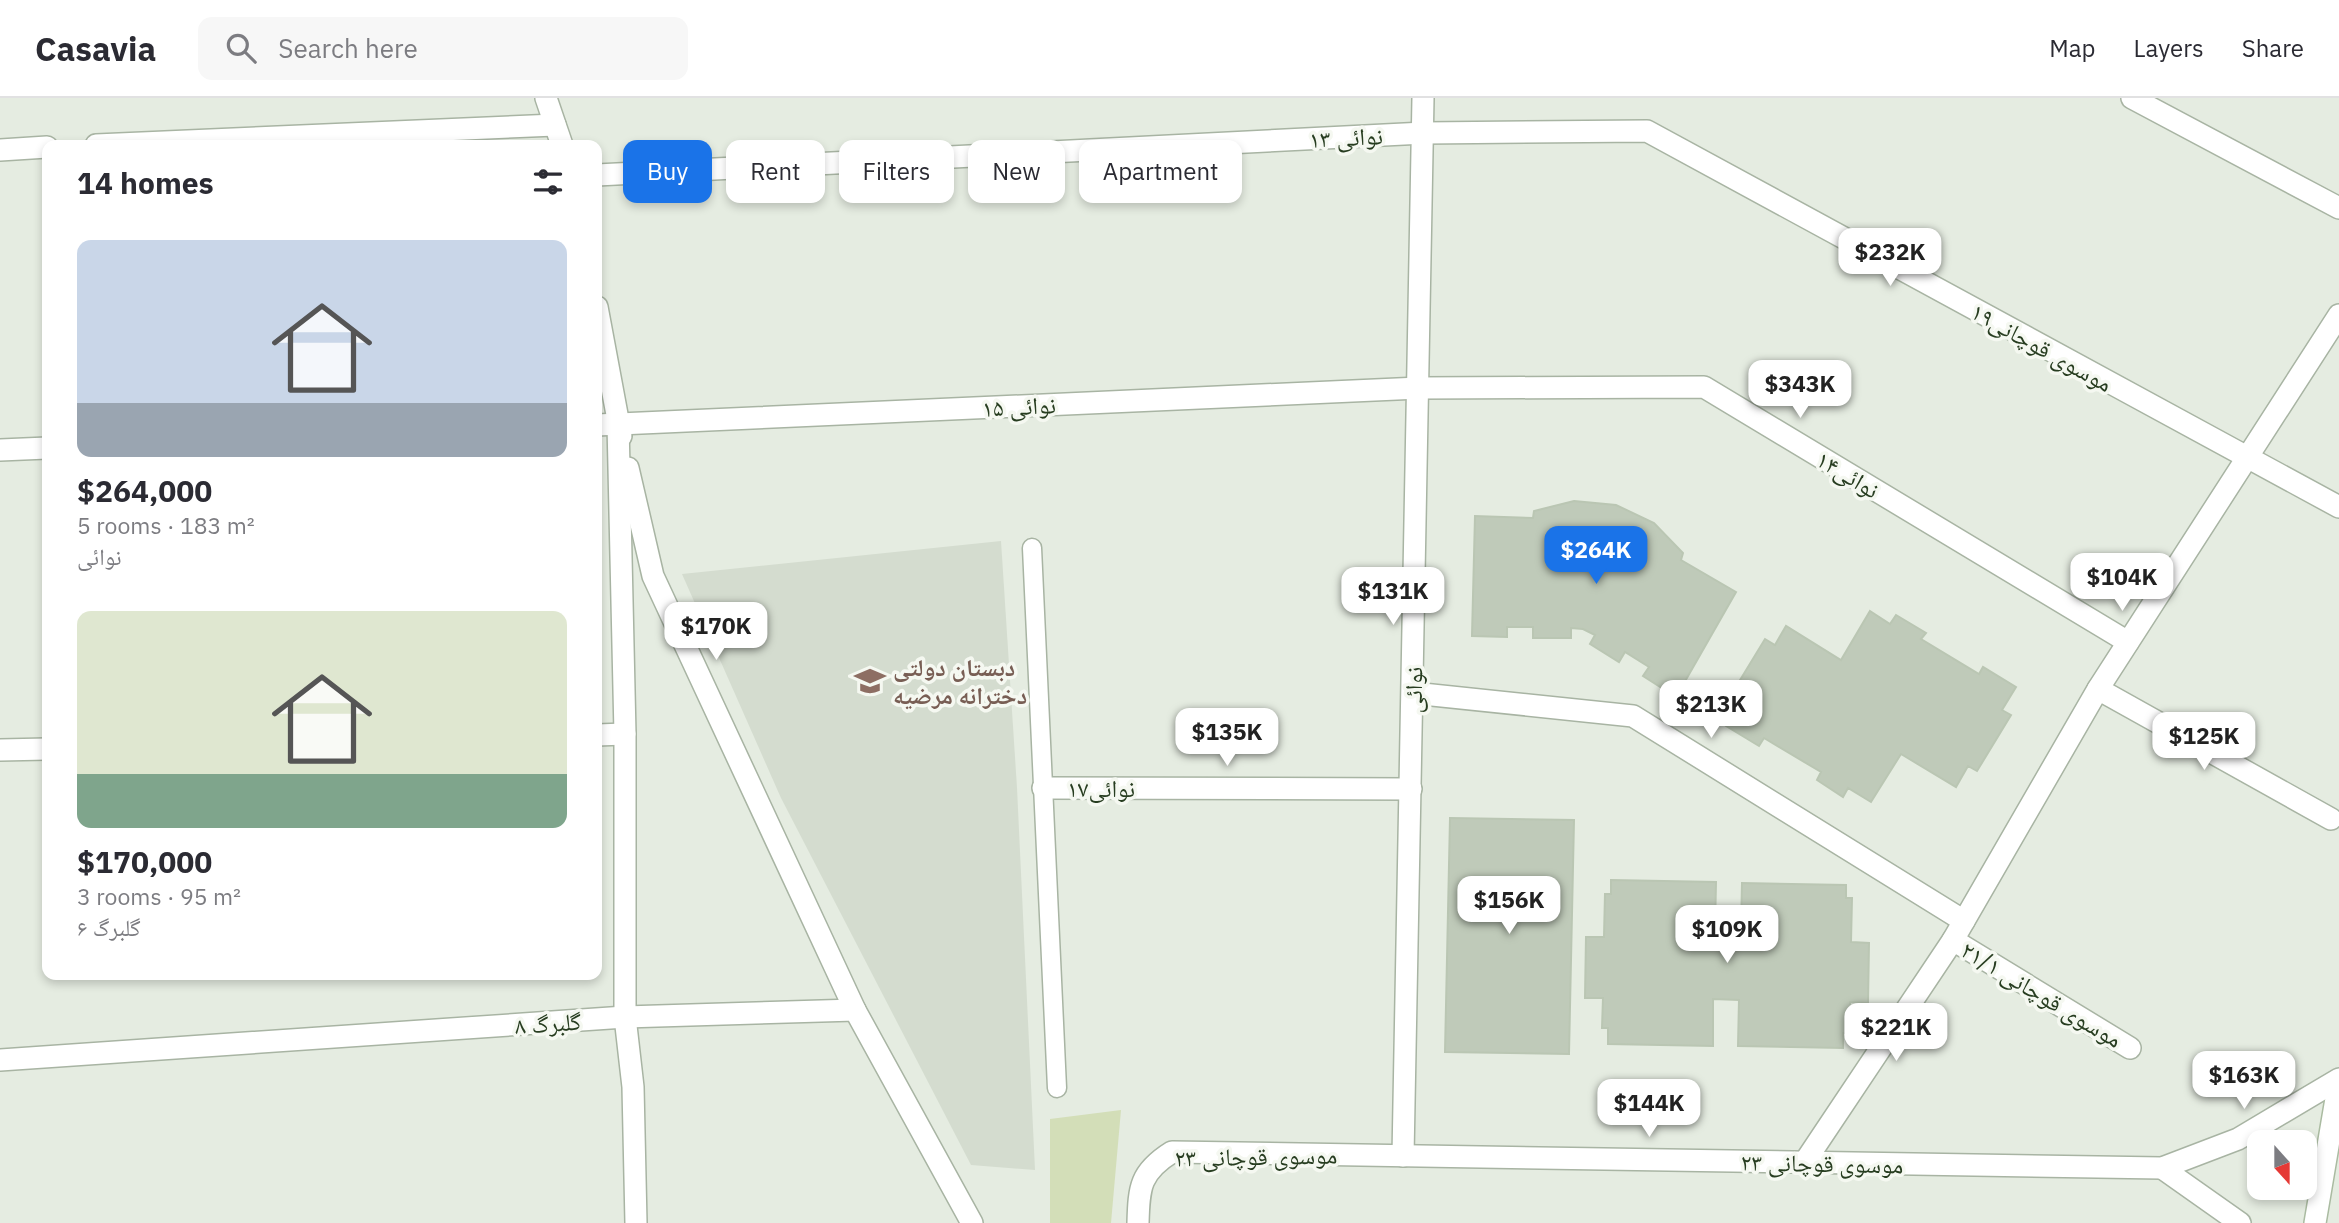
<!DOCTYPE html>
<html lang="en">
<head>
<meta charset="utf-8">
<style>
  :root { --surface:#fff; --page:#f7f7f7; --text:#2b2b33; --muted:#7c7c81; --line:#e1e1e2; --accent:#1a73e8 }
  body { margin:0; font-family:"IBM Plex Sans","Noto Naskh Arabic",sans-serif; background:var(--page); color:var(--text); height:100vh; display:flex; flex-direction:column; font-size:26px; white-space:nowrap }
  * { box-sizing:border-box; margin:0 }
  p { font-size:23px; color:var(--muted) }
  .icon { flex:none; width:38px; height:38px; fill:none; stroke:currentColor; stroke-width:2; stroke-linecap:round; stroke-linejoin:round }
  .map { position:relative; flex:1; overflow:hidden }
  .panel { position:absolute; left:42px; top:42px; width:560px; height:840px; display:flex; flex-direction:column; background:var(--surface); border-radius:14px; box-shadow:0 4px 10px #0003 }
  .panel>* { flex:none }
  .top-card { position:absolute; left:623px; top:42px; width:665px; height:63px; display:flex; gap:14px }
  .needle { width:46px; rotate:159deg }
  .buttons { position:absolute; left:2247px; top:1032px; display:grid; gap:14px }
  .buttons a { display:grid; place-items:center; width:70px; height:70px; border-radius:14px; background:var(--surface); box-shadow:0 4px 10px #0003; font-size:35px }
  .price { position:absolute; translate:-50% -60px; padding:0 16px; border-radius:14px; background:#fff; color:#222; font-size:23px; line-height:46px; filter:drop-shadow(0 2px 4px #0008) }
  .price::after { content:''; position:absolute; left:50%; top:42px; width:21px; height:16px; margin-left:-10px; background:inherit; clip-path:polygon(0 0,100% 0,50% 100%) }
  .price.current { background:var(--accent); color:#fff }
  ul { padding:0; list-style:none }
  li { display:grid; align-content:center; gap:14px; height:371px; padding:0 35px }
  li span { display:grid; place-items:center; height:217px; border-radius:14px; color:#555 }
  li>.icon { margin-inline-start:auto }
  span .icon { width:126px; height:126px; fill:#fffc; stroke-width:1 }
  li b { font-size:30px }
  h2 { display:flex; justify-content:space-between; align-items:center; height:84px; padding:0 35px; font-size:30px }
  .pill { padding:0 24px; border-radius:14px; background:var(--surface); box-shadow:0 4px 10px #0003; font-size:24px; line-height:63px }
  .pill.current { background:var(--accent); color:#fff }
  header { display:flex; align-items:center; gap:42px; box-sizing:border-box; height:98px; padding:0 35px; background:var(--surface); border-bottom:2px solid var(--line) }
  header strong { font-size:33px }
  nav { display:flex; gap:38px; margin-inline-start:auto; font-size:24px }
  .search { width:490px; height:63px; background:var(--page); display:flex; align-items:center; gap:18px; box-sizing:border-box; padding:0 24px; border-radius:14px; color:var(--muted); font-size:26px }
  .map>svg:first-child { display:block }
  .built { fill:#d4dccf }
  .green { fill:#d3deb8 }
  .building { fill:#bfcab9; stroke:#bac6b3; stroke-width:2 }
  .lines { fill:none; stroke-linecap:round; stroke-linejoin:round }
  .lane-casing { stroke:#a8b4a3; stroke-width:21 }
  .street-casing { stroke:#a8b4a3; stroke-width:24 }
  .secondary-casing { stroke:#aabba1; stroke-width:24 }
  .lane { stroke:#fff; stroke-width:18 }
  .street { stroke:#fff; stroke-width:21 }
  .secondary { stroke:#fff; stroke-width:21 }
  .labels { text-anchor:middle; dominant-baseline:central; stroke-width:7; stroke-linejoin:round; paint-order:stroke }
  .street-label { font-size:24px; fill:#273d20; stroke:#f5f8f1 }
  .education-label { font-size:24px; font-weight:bold; fill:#785e54; stroke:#f5f8f1; text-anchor:start }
</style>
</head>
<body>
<header>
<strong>Casavia</strong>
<div class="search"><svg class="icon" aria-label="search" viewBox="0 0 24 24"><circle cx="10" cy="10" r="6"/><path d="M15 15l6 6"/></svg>Search here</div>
<nav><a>Map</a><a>Layers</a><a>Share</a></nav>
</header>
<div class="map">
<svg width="2339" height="1125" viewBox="0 0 2339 1125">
  <rect width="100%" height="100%" fill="#e5ece1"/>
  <path class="built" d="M1001,443L1017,690L1035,1072L971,1067L781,700L682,476Z"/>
  <path class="green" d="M1121,1012L1111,1125H1050V1021Z"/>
  <g class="building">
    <path d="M1574,403L1616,407L1654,425L1683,455L1681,462L1736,494L1676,599L1643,578L1649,569L1625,554L1619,564L1590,546L1595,537L1583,531L1571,530V540H1533V529H1507V539L1472,538L1475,418L1533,420L1534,413Z"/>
    <path d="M1870,513L1890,526L1896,517L1926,535L1921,541L1979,576L1983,569L2016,589L2002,612L2011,617L1977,673L1968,668L1956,689L1901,656L1871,704L1848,690L1843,699L1817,682L1821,674L1764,640L1759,648L1726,628L1741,603L1731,597L1765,541L1775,547L1786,528L1841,562Z"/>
    <path d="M1450,720L1574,722L1569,956L1445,954Z"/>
    <path d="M1611,782L1716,784L1715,831L1741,832L1742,785L1846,787V800H1852L1851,844L1869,845L1868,905L1850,904L1849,935H1843V950L1738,948L1739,902L1713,901V948L1608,946V930H1602L1603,900H1585L1586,839H1604L1605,796H1611Z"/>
  </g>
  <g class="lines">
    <defs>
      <path id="lane" d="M1032,450L1057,990"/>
      <g id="street">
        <path d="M546,0L562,47"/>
        <path d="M2132,0L2339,110"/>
        <path d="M96,47L555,27"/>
        <path d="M0,52L47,49"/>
        <path d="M597,77L1424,35L1647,33L2339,409"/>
        <path d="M597,209L621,338"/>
        <path d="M618,326L625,636V919L633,989L636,1125"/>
        <path d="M597,327L1419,290L1704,289L2128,544"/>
        <path d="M0,352L47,350"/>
        <path d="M628,370L653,478L855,912"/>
        <path d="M2098,591L2331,721"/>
        <path d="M1413,595L1633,618L1964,823"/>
        <path d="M597,637L625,636"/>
        <path d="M0,652L47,651"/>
        <path d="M1043,690L1411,691"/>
        <path d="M1953,842L2130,950"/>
        <path d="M0,962L625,919L855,912L972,1125"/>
        <path d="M1403,1058L1423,0"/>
        <path d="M1804,1065L1953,842L2098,591L2339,217"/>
        <path d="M2162,1070L2240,1125"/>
        <path d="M1138,1125C1139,1089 1140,1074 1172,1054L2162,1070L2238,1041L2339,981"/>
      </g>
      <path id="secondary" d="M2315,1125L2339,983"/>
    </defs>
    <use href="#lane" class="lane-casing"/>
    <use href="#street" class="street-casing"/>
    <use href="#secondary" class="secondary-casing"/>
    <use href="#lane" class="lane"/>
    <use href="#street" class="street"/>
    <use href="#secondary" class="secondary"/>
  </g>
  <defs>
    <symbol id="school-bare" viewBox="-9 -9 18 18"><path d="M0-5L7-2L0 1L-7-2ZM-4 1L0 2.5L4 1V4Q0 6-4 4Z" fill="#8d6e63" stroke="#f5f8f1" stroke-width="2.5" paint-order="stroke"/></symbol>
  </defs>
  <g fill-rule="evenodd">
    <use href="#school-bare" x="848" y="561" width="44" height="44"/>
  </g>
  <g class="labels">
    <g class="street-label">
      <text transform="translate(1346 39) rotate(-3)">نوائی ۱۳</text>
      <text transform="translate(2042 249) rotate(29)">موسوی قوچانی۱۹</text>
      <text transform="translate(1019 308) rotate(-3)">نوائی ۱۵</text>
      <text transform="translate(1848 376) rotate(31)">نوائی۱۴</text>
      <text transform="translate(1413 592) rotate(-89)">نوائی</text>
      <text x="1101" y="690">نوائی۱۷</text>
      <text transform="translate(2042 896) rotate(31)">موسوی قوچانی ۲۱/۱</text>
      <text transform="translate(548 925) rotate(-4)">گلبرگ ۸</text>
      <text transform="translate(1256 1058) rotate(-1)">موسوی قوچانی ۲۳</text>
      <text transform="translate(1822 1065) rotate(1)">موسوی قوچانی ۲۳</text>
    </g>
    <g class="education-label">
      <text x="893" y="569">دبستان دولتی<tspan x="893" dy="28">دخترانه مرضیه</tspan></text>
    </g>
  </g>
</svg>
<div class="buttons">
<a><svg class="needle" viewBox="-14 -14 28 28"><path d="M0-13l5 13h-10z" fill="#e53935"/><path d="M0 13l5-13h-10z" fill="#7c7c81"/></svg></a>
</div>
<b class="price" style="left:1890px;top:190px">$232K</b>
<b class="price" style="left:1800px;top:322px">$343K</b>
<b class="price current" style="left:1596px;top:488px">$264K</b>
<b class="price" style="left:2122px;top:515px">$104K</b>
<b class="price" style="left:1393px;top:529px">$131K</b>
<b class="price" style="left:716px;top:564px">$170K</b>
<b class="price" style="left:1711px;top:642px">$213K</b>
<b class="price" style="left:1227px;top:670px">$135K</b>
<b class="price" style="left:2204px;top:674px">$125K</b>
<b class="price" style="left:1509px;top:838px">$156K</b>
<b class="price" style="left:1727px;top:867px">$109K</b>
<b class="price" style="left:1896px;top:965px">$221K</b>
<b class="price" style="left:2244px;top:1013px">$163K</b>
<b class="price" style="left:1649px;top:1041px">$144K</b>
<div class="top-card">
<a class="pill current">Buy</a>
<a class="pill">Rent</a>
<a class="pill">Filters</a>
<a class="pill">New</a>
<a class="pill">Apartment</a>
</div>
<section class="panel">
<h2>14 homes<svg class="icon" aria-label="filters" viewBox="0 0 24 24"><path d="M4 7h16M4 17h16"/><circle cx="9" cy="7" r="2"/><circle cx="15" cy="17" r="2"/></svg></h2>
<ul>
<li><span style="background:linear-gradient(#c9d6e8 75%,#9aa5b1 0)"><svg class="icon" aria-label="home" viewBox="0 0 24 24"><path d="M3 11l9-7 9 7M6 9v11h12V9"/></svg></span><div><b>$264,000</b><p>5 rooms · 183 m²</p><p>نوائی</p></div></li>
<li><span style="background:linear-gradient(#dfe7d0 75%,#7fa58c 0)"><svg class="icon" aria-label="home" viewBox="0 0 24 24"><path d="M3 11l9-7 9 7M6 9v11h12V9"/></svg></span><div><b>$170,000</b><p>3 rooms · 95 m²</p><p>گلبرگ ۶</p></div></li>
</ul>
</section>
</div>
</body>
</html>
